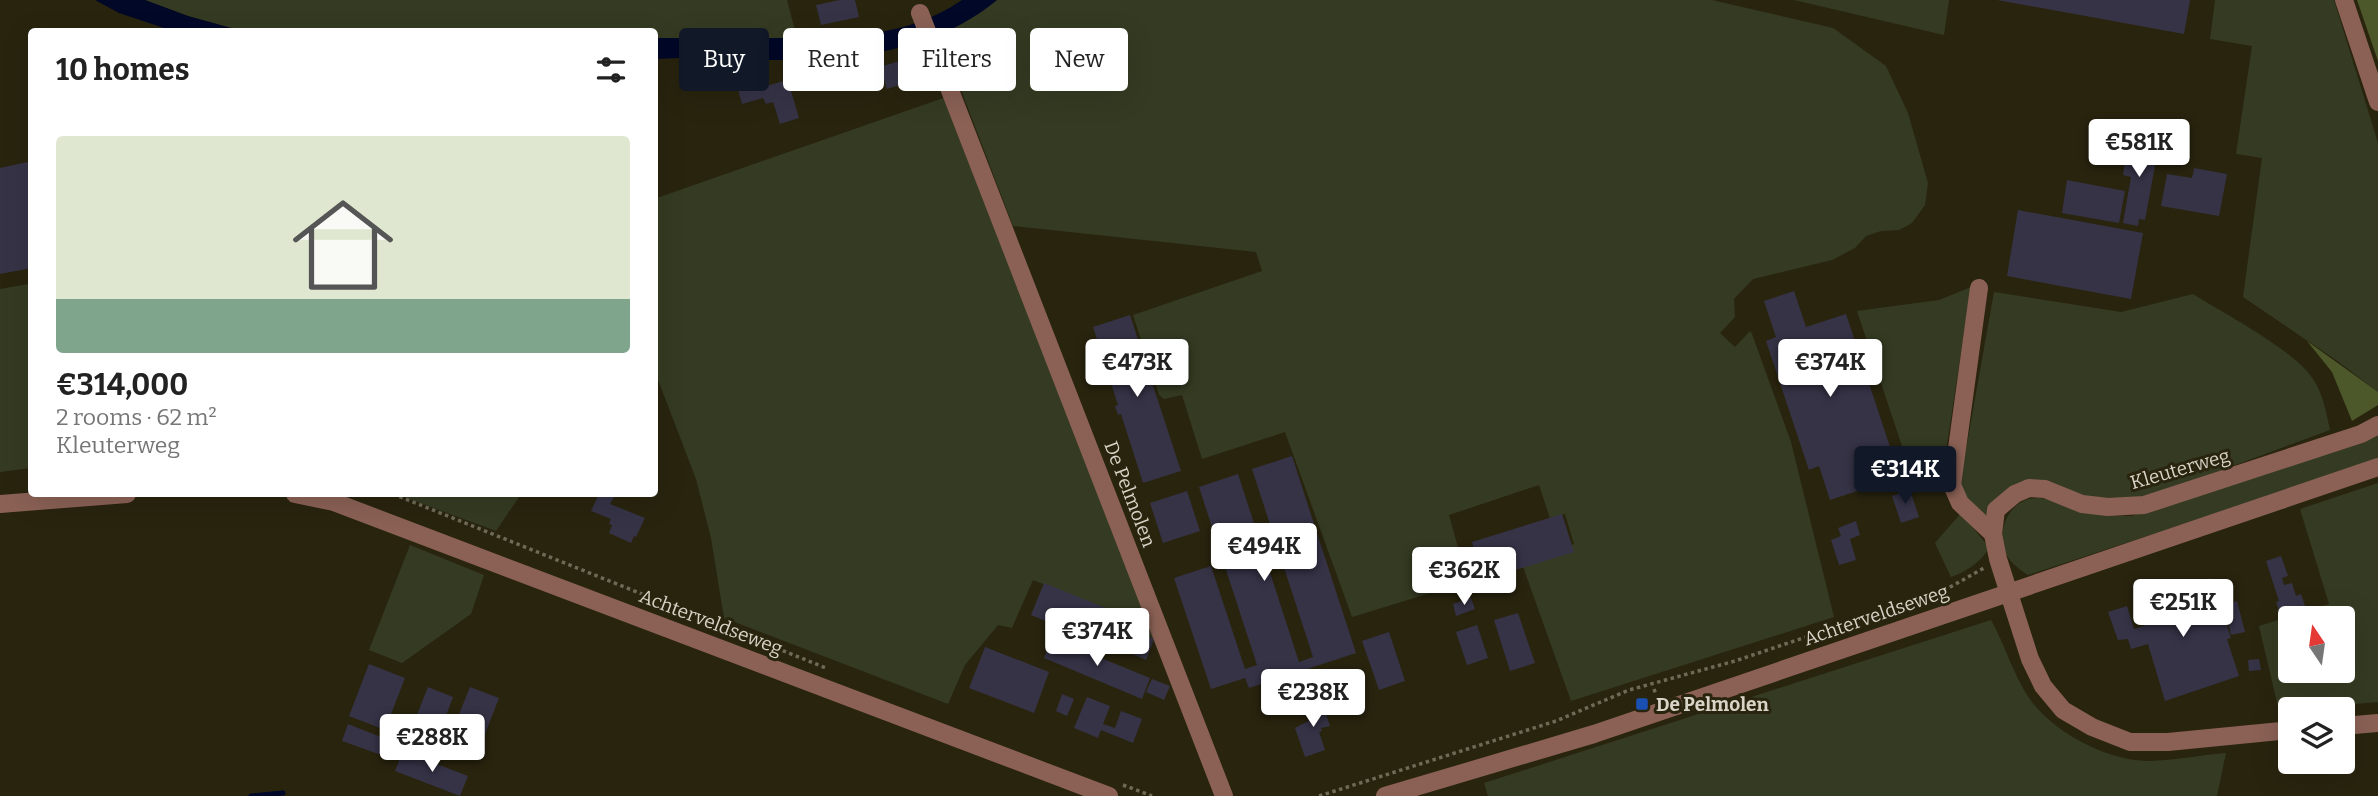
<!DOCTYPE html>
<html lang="en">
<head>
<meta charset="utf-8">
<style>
  :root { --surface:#fff; --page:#f6f6f6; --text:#222; --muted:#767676; --line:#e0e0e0; --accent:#111827 }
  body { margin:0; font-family:Bitter,serif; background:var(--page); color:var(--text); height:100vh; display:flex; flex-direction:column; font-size:26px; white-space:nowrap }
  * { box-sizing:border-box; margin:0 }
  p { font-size:23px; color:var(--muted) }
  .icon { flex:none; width:38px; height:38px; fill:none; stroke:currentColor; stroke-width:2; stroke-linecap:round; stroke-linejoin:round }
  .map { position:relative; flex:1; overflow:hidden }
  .panel { position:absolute; left:28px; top:28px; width:630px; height:469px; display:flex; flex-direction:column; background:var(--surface); border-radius:7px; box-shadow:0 7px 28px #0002 }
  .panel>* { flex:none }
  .top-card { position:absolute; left:679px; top:28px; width:665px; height:63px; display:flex; gap:14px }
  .needle { width:46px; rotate:347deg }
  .tools { position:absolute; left:2278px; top:606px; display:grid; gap:14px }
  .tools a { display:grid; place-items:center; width:77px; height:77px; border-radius:7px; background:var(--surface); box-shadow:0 7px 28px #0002; font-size:35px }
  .price { position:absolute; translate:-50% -60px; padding:0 16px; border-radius:7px; background:#fff; color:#222; font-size:23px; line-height:46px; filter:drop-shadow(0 2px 4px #0008) }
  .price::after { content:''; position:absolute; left:50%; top:42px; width:21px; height:16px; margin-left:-10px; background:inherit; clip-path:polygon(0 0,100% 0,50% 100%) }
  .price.selected { background:var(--accent); color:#fff }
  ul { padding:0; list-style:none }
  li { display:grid; align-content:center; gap:14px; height:371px; padding:0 28px }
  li+li { border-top:2px solid var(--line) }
  li span { display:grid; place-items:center; height:217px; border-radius:7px; color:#555 }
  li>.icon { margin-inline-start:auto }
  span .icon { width:126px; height:126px; fill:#fffc; stroke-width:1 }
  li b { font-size:30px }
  h2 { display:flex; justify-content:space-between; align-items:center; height:84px; padding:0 28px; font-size:30px }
  .pill { padding:0 24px; border-radius:7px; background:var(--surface); box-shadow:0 7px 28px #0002; font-size:24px; line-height:63px }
  .pill.selected { background:var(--accent); color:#fff }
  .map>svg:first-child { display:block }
  .green { fill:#353b22; fill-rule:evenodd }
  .forest { fill:#4d582a }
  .water { fill:#010828 }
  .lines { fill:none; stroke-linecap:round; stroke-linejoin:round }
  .stream { stroke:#010828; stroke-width:5 }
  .building { fill:#363347 }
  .path { stroke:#6e6a57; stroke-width:3.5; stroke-dasharray:3.5 3.5; stroke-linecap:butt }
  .minor { stroke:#8b6155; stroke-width:18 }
  .transit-dot { fill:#1a4fb4; stroke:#29240e; stroke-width:2.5 }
  .labels { text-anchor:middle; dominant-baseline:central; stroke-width:6; stroke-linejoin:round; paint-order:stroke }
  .street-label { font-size:19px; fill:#d7d3c6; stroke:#29240e }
  .poi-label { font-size:19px; font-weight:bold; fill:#d7d3c6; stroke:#29240e; text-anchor:start }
</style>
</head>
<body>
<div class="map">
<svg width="2378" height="796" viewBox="0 0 2378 796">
  <rect width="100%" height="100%" fill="#29240e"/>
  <g class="green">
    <path d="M145,0H787L797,38H655L654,32L242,31L188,16Z"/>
    <path d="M997,0H1712L1833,28L1886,66L1908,113L1928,183L1925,205L1912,223L1899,230L1881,231L1866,236L1855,248L1832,260L1753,279L1734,299L1735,317L1720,333L1735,347L1750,331L1752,334L1791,442L1834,617L1571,701L1521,561L1574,544L1565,514L1550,518L1539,485L1449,515L1459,551L1457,574L1447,588L1352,617L1285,432L1202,459L1182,395L1164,399L1159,395L1133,315L1262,271L1256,252L1013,226L940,35Z"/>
    <path d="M1794,0H1949L1944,35Z"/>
    <path d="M2215,0H2334L2378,143V392L2336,360L2243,297L2262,158L2236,154L2252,46L2210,39Z"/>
    <path d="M949,96L1154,639L1119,625L1122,615L1033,580L1012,628L998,625L965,665L948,704L724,618L711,538L696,479L655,372L654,199Z"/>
    <path d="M28,284L32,304L31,468L0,472V289Z"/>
    <path d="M1971,287L1946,451L1939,463L1904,452L1857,311L1939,300Z"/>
    <path d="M1994,292L2121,312L2193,294C2223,313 2296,351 2313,379C2323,393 2326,413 2330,430L2152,496L2095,500L2046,484L1987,523L1959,489Z"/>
    <path d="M2378,431V460L2028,575C2014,566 2001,555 2002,536C2004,515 2017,497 2040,498C2052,499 2065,506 2077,509C2095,513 2113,516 2132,516Z"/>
    <path d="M2378,483V702L2279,711L2259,626L2329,604L2300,509ZM2291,618H2343V670H2291Z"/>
    <path d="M396,494H521L496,531Z"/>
    <path d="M1961,513L1987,545L1988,550C1978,564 1967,571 1951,577L1935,543Z"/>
    <path d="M410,545L484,575L471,614L402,663L369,650Z"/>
    <path d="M1991,620C2005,645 2013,674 2029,698C2053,732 2104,759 2145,761C2172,761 2200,755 2226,753L2217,796H1488L1484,783Z"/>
  </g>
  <g class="forest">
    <path d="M2357,0H2378V61Z"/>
    <path d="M2307,341L2378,392V405L2352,421L2332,372Z"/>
  </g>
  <g class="water">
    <path d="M95,0H145L188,16L242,31H173L119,13Z"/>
    <path d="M962,0H997C919,64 828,58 734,61L730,56L655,59L654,38C694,38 733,38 772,38C838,38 906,39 962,0Z"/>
  </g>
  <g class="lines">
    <path class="stream" d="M251,796L283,793"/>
  </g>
  <g class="building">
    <path d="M840,0H855L859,17L821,25L816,5Z"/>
    <path d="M1997,0H2190L2184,34Z"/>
    <path d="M919,55L925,77L887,89L880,67Z"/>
    <path d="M809,74L812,85L791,91L799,118L780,124L773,102L766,104L763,98L742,104L735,79L747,76L749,81L764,77L766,86Z"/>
    <path d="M2092,133L2128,139L2125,158L2089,152Z"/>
    <path d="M2129,139L2159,144L2145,220L2139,219L2138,226L2123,223L2131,177L2123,175Z"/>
    <path d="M32,161V268L0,274V168Z"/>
    <path d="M2194,168L2227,174L2219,216L2161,206L2167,174L2192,178Z"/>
    <path d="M2067,180L2125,191L2119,223L2062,213Z"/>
    <path d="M2018,210L2143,233L2131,299L2007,276Z"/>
    <path d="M1794,291L1806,327L1846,314L1900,477L1830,500L1819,466L1809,470L1766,341L1776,337L1764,301Z"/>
    <path d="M1130,315L1181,471L1143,483L1121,414L1118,415L1115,406L1118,405L1093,327Z"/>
    <path d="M1292,456L1356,653L1249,688L1245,678L1211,689L1174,578L1211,566L1245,669L1257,665L1199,487L1238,474L1299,662L1313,657L1252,469Z"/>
    <path d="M1910,490L1919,517L1901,523L1892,496Z"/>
    <path d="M1187,491L1200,531L1163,543L1150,503Z"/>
    <path d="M599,494H616L610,504L645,518L636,537L634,536L631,543L609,533L612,525L609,524L611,519L591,511Z"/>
    <path d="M1562,514L1574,552L1483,580L1472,542Z"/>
    <path d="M1856,521L1860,535L1850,539L1856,560L1839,565L1831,540L1841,536L1838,528Z"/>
    <path d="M2281,556L2288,576L2282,578L2284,585L2292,583L2296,596L2301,594L2308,615L2291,618V620L2283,623L2276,602L2279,601L2266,561Z"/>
    <path d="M2211,578L2231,638L2227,639L2239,676L2165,701L2148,644L2131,649L2128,639L2118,640L2108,612L2127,606L2134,629L2149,624L2145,612L2153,597Z"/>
    <path d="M1044,583L1123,615L1119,625L1154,639L1146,660L1117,647L1122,635L1116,632L1109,648L1031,615Z"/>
    <path d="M1471,598L1475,609L1456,616L1453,604Z"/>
    <path d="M2237,601L2245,632L2231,635L2224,605Z"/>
    <path d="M1518,613L1535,663L1510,671L1494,620Z"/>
    <path d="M1477,625L1488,658L1467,665L1456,632Z"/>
    <path d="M1389,632L1405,681L1379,690L1362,641Z"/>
    <path d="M1052,638L1150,678L1142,699L1044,658Z"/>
    <path d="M985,647L1049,672L1034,713L969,688Z"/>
    <path d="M2259,659L2261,670L2249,671L2248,660Z"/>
    <path d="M369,664L405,678L385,730L349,716Z"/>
    <path d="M1152,679L1170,686L1164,700L1146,692Z"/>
    <path d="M428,687L453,697L435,745L409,735Z"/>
    <path d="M470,687L499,698L475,760L445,749Z"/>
    <path d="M1062,694L1074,699L1067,716L1056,711Z"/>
    <path d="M1087,697L1110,706L1103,724L1115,728L1121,711L1142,719L1133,743L1101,730L1098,738L1074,728Z"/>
    <path d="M1321,700L1330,726L1321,728L1322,731L1319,732L1325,750L1305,757L1295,728L1310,720L1305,705Z"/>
    <path d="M348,724L391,741L384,756L342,741Z"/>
    <path d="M403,751L468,776L460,796L395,771Z"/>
  </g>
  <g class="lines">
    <g class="path">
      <path d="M393,494L826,668"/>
      <path d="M1654,689L1657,697"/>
      <path d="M1123,785L1152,796"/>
      <path d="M1319,796L1556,721L1629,690L1735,661L1945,590L1984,568"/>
    </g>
    <g class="minor">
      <path d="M2344,0L2378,102"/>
      <path d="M920,13L1224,796"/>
      <path d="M1979,288L1952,485L1960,503L1993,534"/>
      <path d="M295,494L334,502L1109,796"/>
      <path d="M0,504L127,494"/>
      <path d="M2343,726L2378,723"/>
      <path d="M2291,730L2168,742H2130L2092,727L2063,710L2043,686L2030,659L1998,559L1993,534L1996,510L2015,494L2029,488L2045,489L2082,504L2108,507L2144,505L2361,434L2378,425"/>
      <path d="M1385,796L1594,734L2378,467"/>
    </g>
  </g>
  <rect class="transit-dot" x="1635" y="697" width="14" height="14" rx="3.5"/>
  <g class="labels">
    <g class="street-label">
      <text transform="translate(2180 469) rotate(-16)">Kleuterweg</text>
      <text transform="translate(1130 494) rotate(69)">De Pelmolen</text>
      <text transform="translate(1876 615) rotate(-19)">Achterveldseweg</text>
      <text transform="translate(711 622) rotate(21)">Achterveldseweg</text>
    </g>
    <g class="poi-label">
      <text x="1656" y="704">De Pelmolen</text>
    </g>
  </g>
</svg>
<div class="tools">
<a><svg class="needle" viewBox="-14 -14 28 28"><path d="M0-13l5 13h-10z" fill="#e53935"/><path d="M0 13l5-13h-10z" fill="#767676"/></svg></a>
<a><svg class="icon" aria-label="layers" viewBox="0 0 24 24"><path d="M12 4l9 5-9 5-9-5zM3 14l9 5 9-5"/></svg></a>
</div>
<b class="price" style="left:2139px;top:179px">€581K</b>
<b class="price" style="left:1137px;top:399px">€473K</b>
<b class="price" style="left:1830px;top:399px">€374K</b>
<b class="price selected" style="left:1905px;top:506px">€314K</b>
<b class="price" style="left:1264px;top:583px">€494K</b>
<b class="price" style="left:1464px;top:607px">€362K</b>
<b class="price" style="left:2183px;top:639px">€251K</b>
<b class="price" style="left:1097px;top:668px">€374K</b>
<b class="price" style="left:1313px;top:729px">€238K</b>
<b class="price" style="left:432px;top:774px">€288K</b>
<div class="top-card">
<a class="pill selected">Buy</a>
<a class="pill">Rent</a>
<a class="pill">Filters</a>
<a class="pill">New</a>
</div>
<section class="panel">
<h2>10 homes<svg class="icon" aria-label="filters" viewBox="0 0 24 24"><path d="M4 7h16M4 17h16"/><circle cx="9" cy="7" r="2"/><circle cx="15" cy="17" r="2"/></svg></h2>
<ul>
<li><span style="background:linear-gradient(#dfe7d0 75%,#7fa58c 0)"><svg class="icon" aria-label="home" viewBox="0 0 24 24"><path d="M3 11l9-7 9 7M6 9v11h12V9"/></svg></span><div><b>€314,000</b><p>2 rooms · 62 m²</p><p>Kleuterweg</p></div></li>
</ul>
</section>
</div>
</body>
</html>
